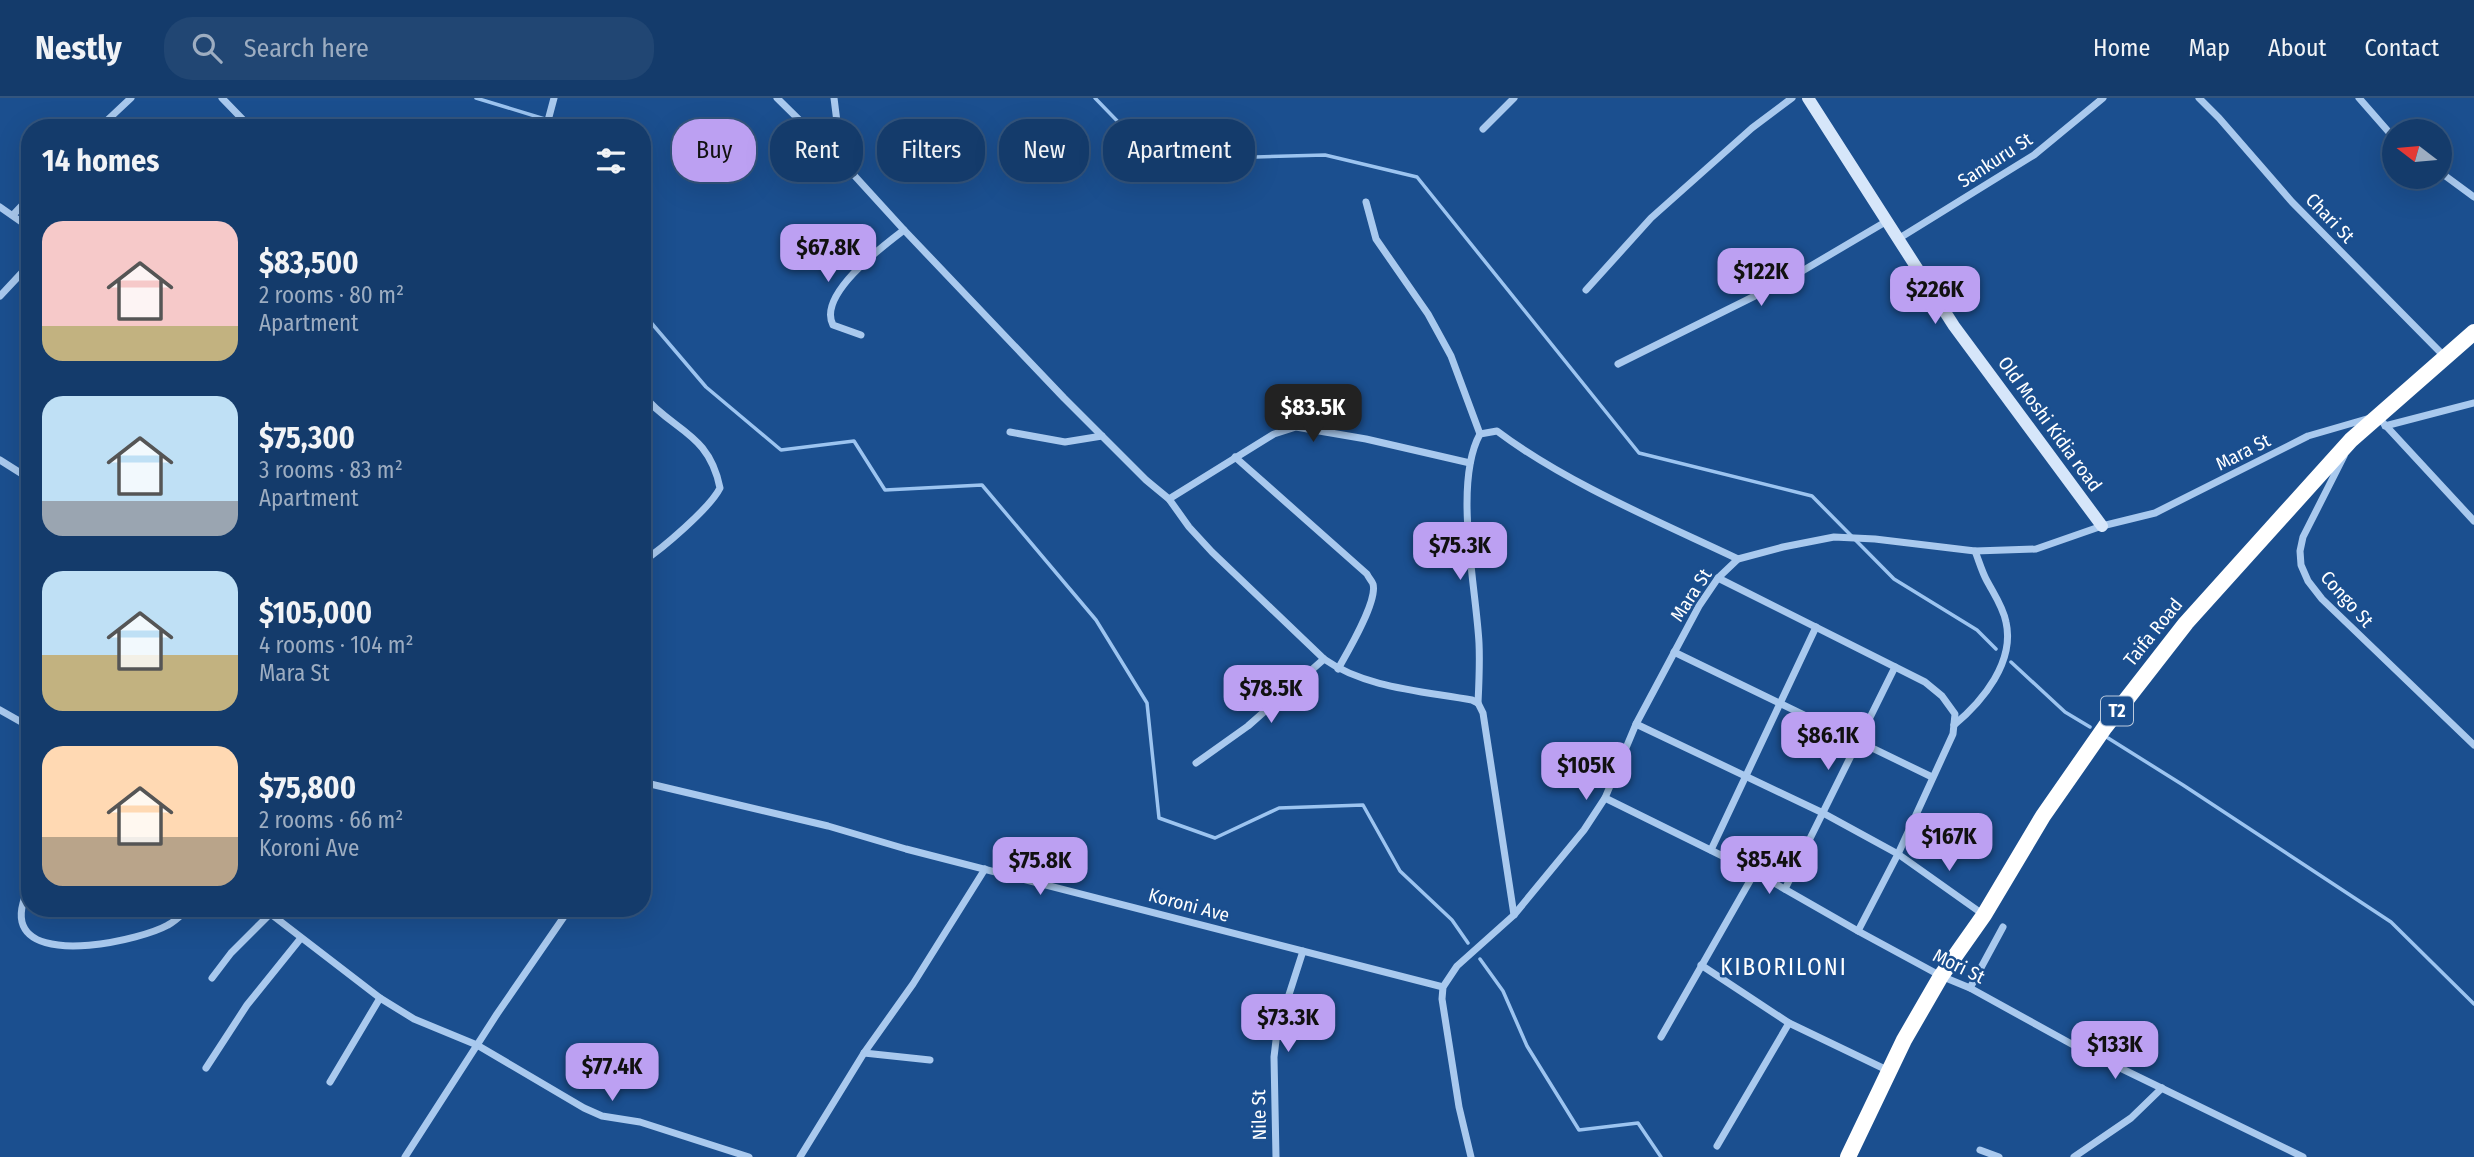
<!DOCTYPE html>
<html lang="en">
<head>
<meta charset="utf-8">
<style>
  :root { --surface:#143b6b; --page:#214673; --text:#f1f3f6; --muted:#9dadc1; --line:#33557e; --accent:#bca0f2 }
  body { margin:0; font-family:"Fira Sans Condensed",sans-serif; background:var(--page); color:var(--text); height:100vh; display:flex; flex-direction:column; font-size:26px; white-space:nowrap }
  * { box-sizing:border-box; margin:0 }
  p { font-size:23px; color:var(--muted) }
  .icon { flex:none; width:38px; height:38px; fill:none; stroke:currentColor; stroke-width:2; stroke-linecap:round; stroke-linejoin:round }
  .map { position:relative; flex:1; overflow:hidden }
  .sheet { position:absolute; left:21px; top:21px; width:630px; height:798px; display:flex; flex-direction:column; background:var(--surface); border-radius:28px; box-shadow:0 7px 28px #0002,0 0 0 2px var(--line) }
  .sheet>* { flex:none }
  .guide { position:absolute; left:672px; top:21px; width:665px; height:63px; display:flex; gap:14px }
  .needle { width:46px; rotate:286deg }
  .controls { position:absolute; left:2382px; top:21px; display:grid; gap:14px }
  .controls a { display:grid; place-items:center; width:70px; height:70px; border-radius:50%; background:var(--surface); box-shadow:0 7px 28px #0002,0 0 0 2px var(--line); font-size:35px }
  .price { position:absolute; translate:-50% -60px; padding:0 16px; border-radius:14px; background:var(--accent); color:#111; font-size:23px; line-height:46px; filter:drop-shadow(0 2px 4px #0008) }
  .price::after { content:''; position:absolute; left:50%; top:42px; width:21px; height:16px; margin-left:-10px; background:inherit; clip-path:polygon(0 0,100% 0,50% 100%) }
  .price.current { background:#222; color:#fff }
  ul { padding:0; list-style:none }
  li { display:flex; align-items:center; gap:21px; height:175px; padding:0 21px }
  li span { display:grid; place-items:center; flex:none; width:196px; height:140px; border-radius:21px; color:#555 }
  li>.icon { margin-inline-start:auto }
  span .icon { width:84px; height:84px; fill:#fffc; stroke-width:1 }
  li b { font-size:30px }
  h2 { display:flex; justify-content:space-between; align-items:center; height:84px; padding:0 21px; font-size:30px }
  .chip { padding:0 24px; border-radius:28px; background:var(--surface); box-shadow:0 7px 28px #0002,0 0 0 2px var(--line); font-size:24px; line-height:63px }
  .chip.current { background:var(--accent); color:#111 }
  header { display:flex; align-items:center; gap:42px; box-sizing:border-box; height:98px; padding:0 35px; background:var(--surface); border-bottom:2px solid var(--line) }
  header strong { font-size:33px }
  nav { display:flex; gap:38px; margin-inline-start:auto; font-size:24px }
  .search { width:490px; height:63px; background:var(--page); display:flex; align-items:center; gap:18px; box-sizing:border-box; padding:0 24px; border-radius:28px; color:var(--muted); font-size:26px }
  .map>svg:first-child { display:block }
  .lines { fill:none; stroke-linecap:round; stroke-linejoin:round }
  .stream { stroke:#9cc4f0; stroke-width:3.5 }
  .street { stroke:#a9c9ee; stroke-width:7 }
  .secondary { stroke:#d6e6fa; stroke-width:12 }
  .highway { stroke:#fff; stroke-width:16 }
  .labels { text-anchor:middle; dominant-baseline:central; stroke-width:5; stroke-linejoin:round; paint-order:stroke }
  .shield { fill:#1b4f8f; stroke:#bbcadd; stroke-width:2 }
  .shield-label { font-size:18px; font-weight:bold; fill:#fff }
  .street-label { font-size:19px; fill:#fff; stroke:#1b4f8f }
  .quarter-label { font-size:23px; letter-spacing:2px; fill:#fff; stroke:#1b4f8f }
</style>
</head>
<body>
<header>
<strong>Nestly</strong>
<div class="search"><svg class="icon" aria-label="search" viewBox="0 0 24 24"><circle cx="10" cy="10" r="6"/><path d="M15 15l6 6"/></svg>Search here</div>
<nav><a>Home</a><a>Map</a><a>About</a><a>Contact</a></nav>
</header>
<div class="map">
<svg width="2474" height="1059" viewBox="0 0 2474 1059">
  <rect width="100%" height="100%" fill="#1b4f8f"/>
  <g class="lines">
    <g class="stream">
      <path d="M476,0L548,22L550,30"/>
      <path d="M1095,0L1155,62L1325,57L1417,79L1639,355L1812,398L1894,481L1977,532L1996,551"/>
      <path d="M642,214L706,289L781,352L854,343L885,392L982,387L1096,522L1147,605L1159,720L1215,740L1279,710L1363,707L1400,773L1452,822L1468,845"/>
      <path d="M2011,564L2065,614L2090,629"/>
      <path d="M2108,640L2183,687L2391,824L2474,906"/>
      <path d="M1480,861L1503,893L1527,948L1579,1032L1638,1025L1661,1059"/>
    </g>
    <g class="street">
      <path d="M222,0L251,30"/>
      <path d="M777,0L842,64L904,132L1064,300L1146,382L1169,401L1189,429L1212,454L1324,561C1365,590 1423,593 1472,602L1478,605L1483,615L1514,817"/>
      <path d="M834,0L842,64"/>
      <path d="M2199,0L2219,20L2292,104L2444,258"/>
      <path d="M2359,0L2394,40"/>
      <path d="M99,30L131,0"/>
      <path d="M546,30L554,0"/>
      <path d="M1483,31L1514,0"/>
      <path d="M2440,74L2474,99"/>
      <path d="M1366,104L1376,141L1428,216L1451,258L1480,336"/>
      <path d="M0,109L30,130"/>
      <path d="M13,117L30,99"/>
      <path d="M1898,141L2034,57L2103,0"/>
      <path d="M1586,192L1651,120L1752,30L1792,0"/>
      <path d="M0,198L30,166"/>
      <path d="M861,237L833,227C817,197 883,148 904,132"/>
      <path d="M1618,266L1787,182L1887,123"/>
      <path d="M642,296C672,333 709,334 720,390C710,410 662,451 642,464"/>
      <path d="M2385,328L2474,305"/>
      <path d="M1010,334L1065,344L1102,338"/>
      <path d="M2344,358L2303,439L2300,453L2301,467L2308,483L2322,501L2474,647"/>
      <path d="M1235,359L1367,476C1368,479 1372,483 1373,486C1378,503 1347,555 1338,571"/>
      <path d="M0,362L30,381"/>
      <path d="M1169,401L1274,336L1296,329L1366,341L1470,365"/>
      <path d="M1718,480L1925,584L1942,598L1955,616L1953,636L1898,756L1858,833"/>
      <path d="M1674,554L1932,679"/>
      <path d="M1478,605C1479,585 1480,565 1479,545C1476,488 1453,385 1480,336L1497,333C1566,385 1660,424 1738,461"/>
      <path d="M0,612L30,629"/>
      <path d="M1636,626L1823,715L1898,756L1984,817"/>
      <path d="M1954,627C1983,603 2015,564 2006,524C2003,509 1994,496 1987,483C1982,474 1979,463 1975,453"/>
      <path d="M1196,665L1248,628L1324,561"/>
      <path d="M642,684L828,728L906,751L1443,889"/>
      <path d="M1605,700L1755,774L1858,833L1941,878L1970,890L2077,949L2303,1059"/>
      <path d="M1711,752L1816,529"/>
      <path d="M30,787C25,798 19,812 22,824C33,867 141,842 168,827C176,823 182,816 189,810"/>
      <path d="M1785,791L1895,569"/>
      <path d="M263,810L380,900L414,921L477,947L584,1010L602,1018L640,1024L749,1059"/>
      <path d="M1701,867L1789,925L1889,973"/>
      <path d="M212,880L231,855L270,816"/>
      <path d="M1970,890L2003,829"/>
      <path d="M1661,939L1755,774"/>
      <path d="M864,955L930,962"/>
      <path d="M206,970L247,907L301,840"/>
      <path d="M330,984L380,900"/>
      <path d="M1717,1048L1789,925"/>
      <path d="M1980,1052L1999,1059"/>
      <path d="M405,1059L497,916L570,810"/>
      <path d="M800,1059L864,955L913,886L985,771"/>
      <path d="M1276,1059L1274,959L1277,934L1303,853"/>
      <path d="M1471,1059L1459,1009L1442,901L1443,889L1457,868L1514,817L1584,732L1605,700L1636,626L1699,508L1718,480L1738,461L1783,449L1834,439L1875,441L1975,453L2036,451L2102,428L2155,415L2308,338L2377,318L2474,423"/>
      <path d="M2074,1059L2131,1020L2162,990"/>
    </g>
    <path class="secondary" d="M1808,0L1954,228L2102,428"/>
    <path class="highway" d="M1848,1059L1904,942L1941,878L1984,817L2043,718L2105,629L2186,525L2351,342L2474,234"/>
  </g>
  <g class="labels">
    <rect class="shield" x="2101" y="598.5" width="32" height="29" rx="5"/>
    <g class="shield-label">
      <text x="2117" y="613">T2</text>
    </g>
    <g class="street-label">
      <text transform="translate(1995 62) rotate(-33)">Sankuru St</text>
      <text transform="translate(2330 120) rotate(46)">Chari St</text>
      <text transform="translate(2050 326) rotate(54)">Old Moshi Kidia road</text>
      <text transform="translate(2243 354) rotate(-27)">Mara St</text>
      <text transform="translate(1691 497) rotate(-57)">Mara St</text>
      <text transform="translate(2347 501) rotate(48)">Congo St</text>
      <text transform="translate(2153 534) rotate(-51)">Taifa Road</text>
      <text transform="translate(1189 807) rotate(15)">Koroni Ave</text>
      <text transform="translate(1959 868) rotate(26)">Mori St</text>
      <text transform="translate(1259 1017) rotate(-91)">Nile St</text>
    </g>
    <g class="quarter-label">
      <text x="1784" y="869">KIBORILONI</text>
    </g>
  </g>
</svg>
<div class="controls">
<a><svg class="needle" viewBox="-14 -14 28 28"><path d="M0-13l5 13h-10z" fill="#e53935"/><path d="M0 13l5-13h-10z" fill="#9dadc1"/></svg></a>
</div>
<b class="price" style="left:828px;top:186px">$67.8K</b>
<b class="price" style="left:1761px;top:210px">$122K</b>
<b class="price" style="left:1935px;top:228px">$226K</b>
<b class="price current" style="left:1313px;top:346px">$83.5K</b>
<b class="price" style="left:1460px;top:484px">$75.3K</b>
<b class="price" style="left:1271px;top:627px">$78.5K</b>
<b class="price" style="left:1828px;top:674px">$86.1K</b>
<b class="price" style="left:1586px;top:704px">$105K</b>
<b class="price" style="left:1949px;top:775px">$167K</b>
<b class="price" style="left:1769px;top:798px">$85.4K</b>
<b class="price" style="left:1040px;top:799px">$75.8K</b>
<b class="price" style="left:1288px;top:956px">$73.3K</b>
<b class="price" style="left:2115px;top:983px">$133K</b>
<b class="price" style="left:612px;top:1005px">$77.4K</b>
<div class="guide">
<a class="chip current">Buy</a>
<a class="chip">Rent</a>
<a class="chip">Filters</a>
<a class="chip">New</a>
<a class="chip">Apartment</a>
</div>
<section class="sheet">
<h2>14 homes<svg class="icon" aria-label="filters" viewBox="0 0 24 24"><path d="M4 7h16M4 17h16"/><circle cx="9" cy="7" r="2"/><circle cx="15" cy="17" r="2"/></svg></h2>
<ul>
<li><span style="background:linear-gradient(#f6c9c9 75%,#c2b280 0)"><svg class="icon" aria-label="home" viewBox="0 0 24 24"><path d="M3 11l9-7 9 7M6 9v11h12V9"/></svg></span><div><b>$83,500</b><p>2 rooms · 80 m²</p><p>Apartment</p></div></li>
<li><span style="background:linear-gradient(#bfe0f5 75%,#9aa5b1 0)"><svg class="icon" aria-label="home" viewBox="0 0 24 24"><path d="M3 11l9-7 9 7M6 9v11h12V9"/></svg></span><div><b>$75,300</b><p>3 rooms · 83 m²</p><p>Apartment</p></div></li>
<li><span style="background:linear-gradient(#bfe0f5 60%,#c2b280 0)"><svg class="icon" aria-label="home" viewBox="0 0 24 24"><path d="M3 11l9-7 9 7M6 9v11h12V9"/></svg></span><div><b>$105,000</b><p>4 rooms · 104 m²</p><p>Mara St</p></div></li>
<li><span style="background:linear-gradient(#ffd9b3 65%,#b9a48a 0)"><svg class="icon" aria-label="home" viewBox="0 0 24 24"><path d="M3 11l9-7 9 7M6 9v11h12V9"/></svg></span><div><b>$75,800</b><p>2 rooms · 66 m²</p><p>Koroni Ave</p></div></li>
</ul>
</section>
</div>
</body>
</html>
